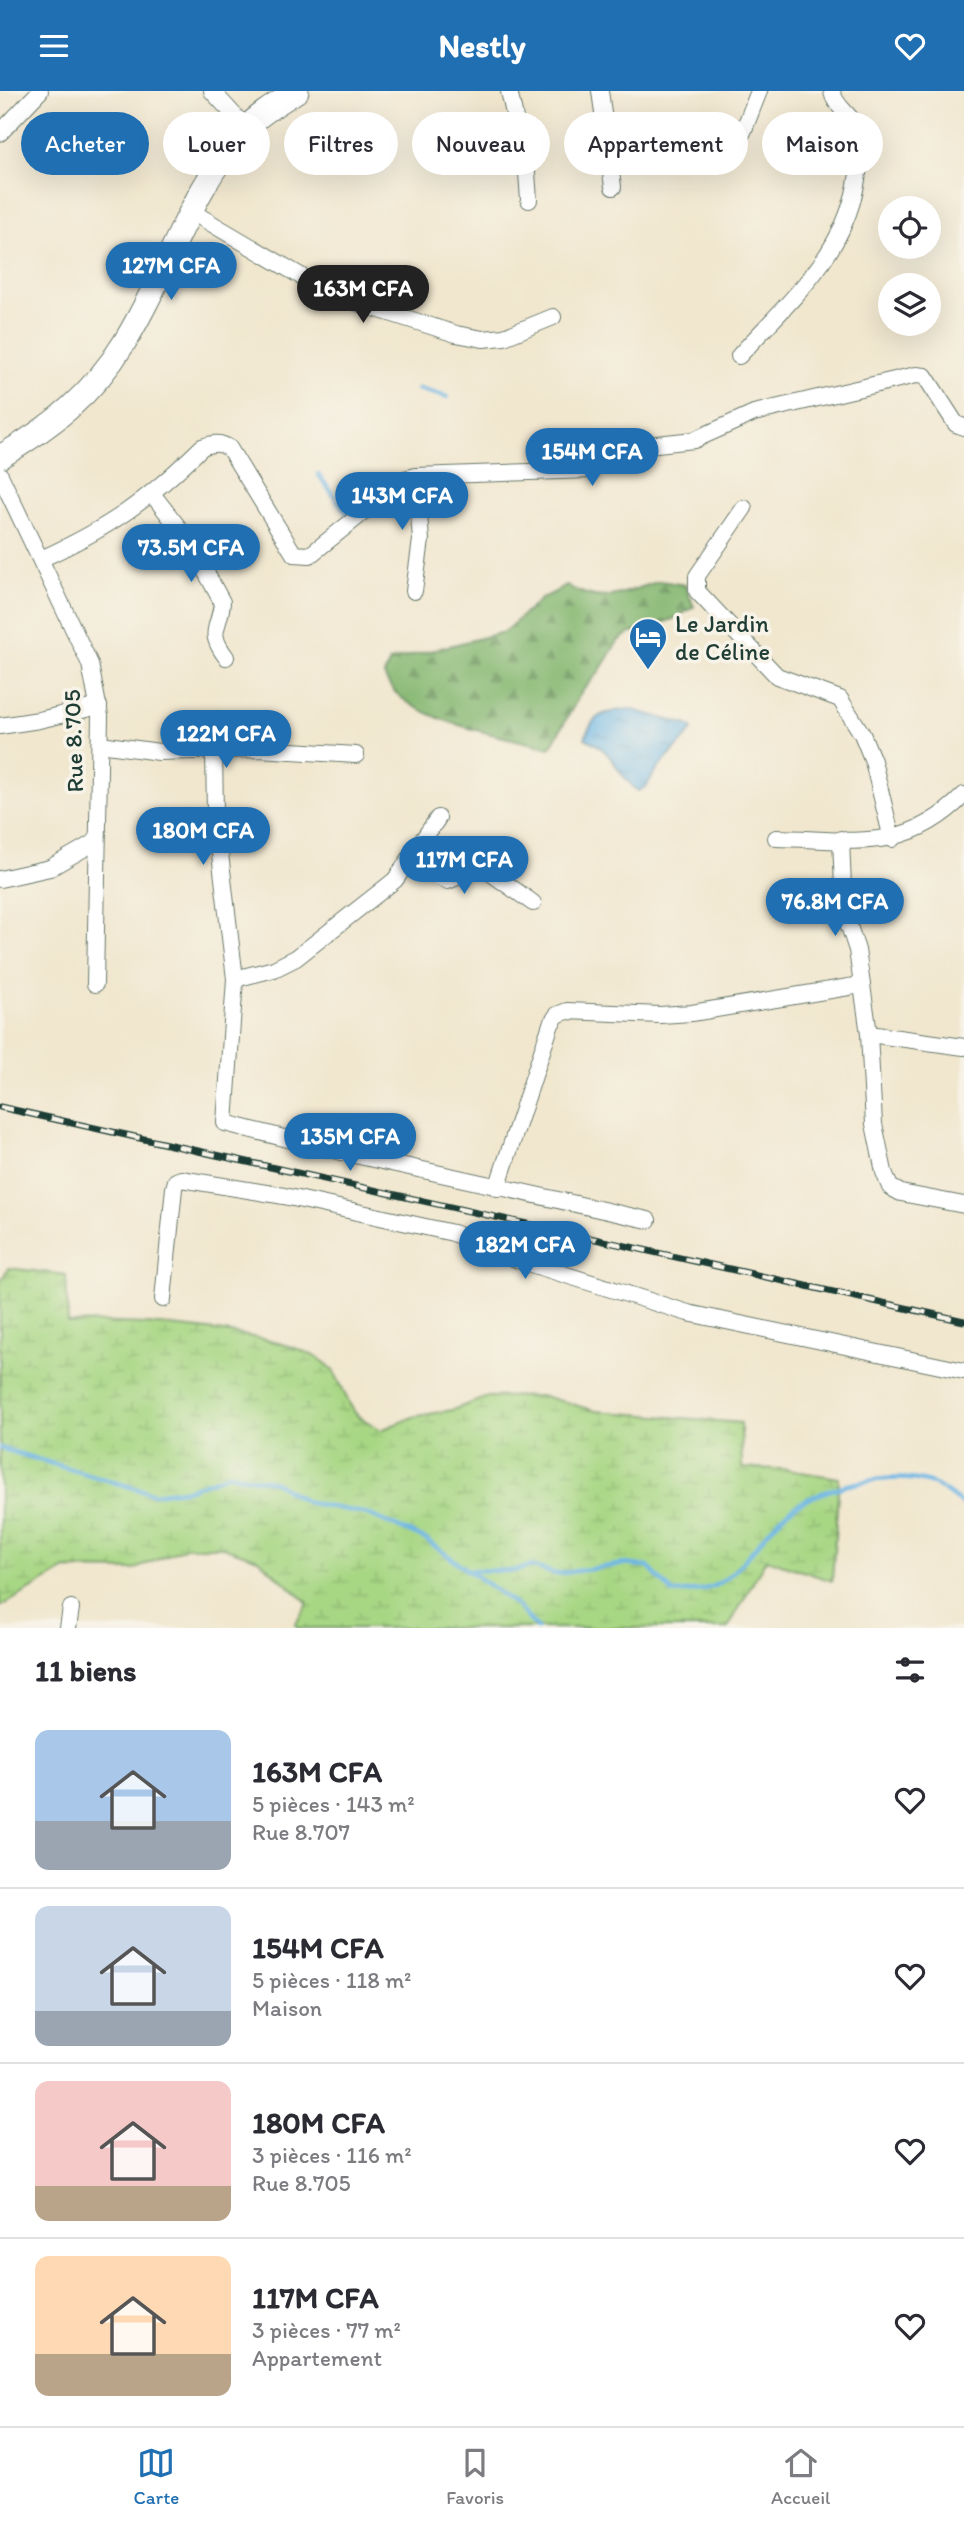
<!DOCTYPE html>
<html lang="fr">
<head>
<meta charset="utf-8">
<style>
  :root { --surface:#fff; --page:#f2f2f3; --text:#2b2b33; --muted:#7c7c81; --line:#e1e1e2; --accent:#1f6fb2 }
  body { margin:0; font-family:Itim,sans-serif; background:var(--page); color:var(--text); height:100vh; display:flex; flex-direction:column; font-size:26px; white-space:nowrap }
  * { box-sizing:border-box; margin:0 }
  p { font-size:23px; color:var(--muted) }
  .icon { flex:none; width:38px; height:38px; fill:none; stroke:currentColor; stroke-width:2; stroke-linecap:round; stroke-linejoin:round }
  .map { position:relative; height:1537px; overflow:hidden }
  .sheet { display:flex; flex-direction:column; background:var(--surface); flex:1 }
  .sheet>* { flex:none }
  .guide { position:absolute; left:21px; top:21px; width:922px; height:63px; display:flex; gap:14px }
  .fabs { position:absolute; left:878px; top:105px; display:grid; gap:14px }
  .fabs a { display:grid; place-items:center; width:63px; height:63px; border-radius:50%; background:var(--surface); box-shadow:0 7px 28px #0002; font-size:35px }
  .price { position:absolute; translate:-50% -60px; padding:0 16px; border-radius:24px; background:var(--accent); color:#fff; font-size:23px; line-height:46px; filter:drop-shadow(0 2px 4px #0008) }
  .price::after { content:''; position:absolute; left:50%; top:42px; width:21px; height:16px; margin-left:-10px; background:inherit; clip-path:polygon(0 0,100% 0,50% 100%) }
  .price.on { background:#222; color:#fff }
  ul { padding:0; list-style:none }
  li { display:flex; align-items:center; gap:21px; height:175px; padding:0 35px }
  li+li { border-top:2px solid var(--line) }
  li span { display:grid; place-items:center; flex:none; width:196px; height:140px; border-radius:14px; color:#555 }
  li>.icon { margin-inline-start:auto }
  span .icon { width:84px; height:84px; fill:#fffc; stroke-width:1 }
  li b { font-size:30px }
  h2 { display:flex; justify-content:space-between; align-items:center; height:84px; padding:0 35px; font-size:30px }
  .chip { padding:0 24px; border-radius:32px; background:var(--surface); box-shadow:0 7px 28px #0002; font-size:24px; line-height:63px }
  .chip.on { background:var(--accent); color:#fff }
  header { display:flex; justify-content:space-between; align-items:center; height:91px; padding:0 35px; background:var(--accent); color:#fff; font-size:32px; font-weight:700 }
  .dock { display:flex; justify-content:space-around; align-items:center; height:98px; border-top:2px solid var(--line); background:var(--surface); font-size:19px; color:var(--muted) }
  .dock a { display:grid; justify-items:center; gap:4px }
  .dock .on { color:var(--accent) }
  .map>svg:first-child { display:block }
  .forest { fill:url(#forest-firs); stroke:#527a53; stroke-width:2 }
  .wetland { fill:url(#wetland-marsh); stroke:#648a5c; stroke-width:2 }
  .water { fill:url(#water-ripples); stroke:#467a8c; stroke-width:2 }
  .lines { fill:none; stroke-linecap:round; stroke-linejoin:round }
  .stream { stroke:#6cb6e5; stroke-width:4.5 }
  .street-casing { stroke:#68786a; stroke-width:18 }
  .secondary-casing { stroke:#68786a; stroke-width:25 }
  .street { stroke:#fff; stroke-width:16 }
  .secondary { stroke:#fff; stroke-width:23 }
  .rail-casing { stroke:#1f3d34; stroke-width:7 }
  .rail { stroke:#f7f3e8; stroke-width:4.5; stroke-dasharray:13; stroke-linecap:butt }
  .labels { text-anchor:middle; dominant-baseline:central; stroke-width:7; stroke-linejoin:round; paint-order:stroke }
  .poi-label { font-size:24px; fill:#1f3d34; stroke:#f7f3e8; text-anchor:start }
  .street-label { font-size:24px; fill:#1f3d34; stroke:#f7f3e8 }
</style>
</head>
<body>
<header><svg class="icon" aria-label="menu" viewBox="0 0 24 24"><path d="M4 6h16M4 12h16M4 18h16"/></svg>Nestly<svg class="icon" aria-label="heart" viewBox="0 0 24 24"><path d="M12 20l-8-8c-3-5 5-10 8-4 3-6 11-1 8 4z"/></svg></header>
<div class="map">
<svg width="964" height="1537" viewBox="0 0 964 1537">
  <defs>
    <pattern id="forest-firs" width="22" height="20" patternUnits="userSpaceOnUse" patternTransform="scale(1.75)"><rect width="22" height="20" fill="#86b872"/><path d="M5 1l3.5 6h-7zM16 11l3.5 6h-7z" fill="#6d975e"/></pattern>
    <pattern id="wetland-marsh" width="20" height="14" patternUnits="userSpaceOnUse" patternTransform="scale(1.75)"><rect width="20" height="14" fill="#a8d784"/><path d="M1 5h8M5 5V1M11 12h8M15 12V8" fill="none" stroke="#90b973"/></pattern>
    <pattern id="water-ripples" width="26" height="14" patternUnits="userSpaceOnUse" patternTransform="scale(1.75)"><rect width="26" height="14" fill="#6cb6e5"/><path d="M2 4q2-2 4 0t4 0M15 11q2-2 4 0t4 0" fill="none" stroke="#5895ba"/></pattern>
  </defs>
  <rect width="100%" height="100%" fill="#f7f3e8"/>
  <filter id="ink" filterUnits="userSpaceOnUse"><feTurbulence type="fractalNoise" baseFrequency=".0143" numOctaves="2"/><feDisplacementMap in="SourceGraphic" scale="14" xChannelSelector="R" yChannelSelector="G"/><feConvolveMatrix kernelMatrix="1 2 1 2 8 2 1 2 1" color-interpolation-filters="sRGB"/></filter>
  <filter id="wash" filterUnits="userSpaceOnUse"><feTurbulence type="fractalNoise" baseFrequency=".00686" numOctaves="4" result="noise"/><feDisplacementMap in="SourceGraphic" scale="28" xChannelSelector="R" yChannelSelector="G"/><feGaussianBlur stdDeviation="1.57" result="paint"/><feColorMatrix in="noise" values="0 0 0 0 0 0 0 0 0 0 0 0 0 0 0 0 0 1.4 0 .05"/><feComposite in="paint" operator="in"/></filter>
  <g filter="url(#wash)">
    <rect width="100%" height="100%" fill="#f1e7cf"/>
    <path class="forest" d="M660,490L685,494L694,516L673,528L628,543L618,550L599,581L582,600L550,657C506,645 400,630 384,584L390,570L504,541L541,508L567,495C606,516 620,502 660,490Z"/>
    <path class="wetland" d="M8,1177L66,1184L68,1232C129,1230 274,1237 324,1271C341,1282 344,1311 358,1325C365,1330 374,1334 381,1339L413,1326L452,1319L488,1306L543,1305L596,1320L741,1332L742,1377L782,1378L839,1387L832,1490L766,1468L728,1537H299L295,1534L308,1512L258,1468L223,1456H186L133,1479L66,1478L0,1516V1192Z"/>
    <path class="water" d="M629,618L688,634L693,638C679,658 656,674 647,695L638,700C613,680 618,663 585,647C593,622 605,621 629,618Z"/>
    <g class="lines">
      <g class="stream">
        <path d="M418,298L447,306"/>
        <path d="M318,383L348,424"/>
        <path d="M0,1357L154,1403L189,1398L229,1383L275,1391L306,1411L368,1423L425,1448L516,1514L537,1537"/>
        <path d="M466,1479L514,1480L531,1475L556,1483L625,1473L648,1476L673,1502C689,1501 710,1500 724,1489C749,1470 764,1439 790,1419C821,1395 894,1379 933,1393C943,1397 954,1408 964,1414"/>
      </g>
    </g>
  </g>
  <g filter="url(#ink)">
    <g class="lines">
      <defs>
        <g id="street">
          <path d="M212,0L246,37"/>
          <path d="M509,0L527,82L529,109"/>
          <path d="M600,0L613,96"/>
          <path d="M0,42L40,0"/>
          <path d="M675,46L743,41L759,0"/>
          <path d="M192,121L333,204L456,243L483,248L504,246L553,226"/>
          <path d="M739,265C787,212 842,167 856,94C859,79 862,60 860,45C857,26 834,17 832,0"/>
          <path d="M0,384L90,573L100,625L95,893"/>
          <path d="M153,404L189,450L222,511C220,539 206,539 226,566"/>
          <path d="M744,417L697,485V500L777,585L840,608L862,643L873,670L892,748"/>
          <path d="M41,468C111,436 147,410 202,356C213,352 220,351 229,357L294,463L310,464L405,388L416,385L590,379L629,356L694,349L754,322L916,284L925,285L956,333L964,336"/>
          <path d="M414,500L421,449L416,385"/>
          <path d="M0,635L39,629L99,615"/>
          <path d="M100,653L159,661L259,658L356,664"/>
          <path d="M214,661L215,721L235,888L225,1032L319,1056L648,1129"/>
          <path d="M776,747C851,748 905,764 964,704"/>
          <path d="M841,748L844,820L857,859L869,943L874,1033L884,1081L890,1096L901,1102L964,1114"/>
          <path d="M407,773L448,790L474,779L488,780L533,812"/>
          <path d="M0,788L50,777L95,751"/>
          <path d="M235,888L274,878L296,867L395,789L438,727"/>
          <path d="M869,943L964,956"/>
          <path d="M497,1097L551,933L557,924L567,920L660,924L692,922L861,894"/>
          <path d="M163,1208L174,1097L176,1090L181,1088L284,1105L453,1142L518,1169L688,1222L964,1280"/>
          <path d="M68,1537L71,1517"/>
        </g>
        <path id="secondary" d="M0,366C51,336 92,304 124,252C167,183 190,99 245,38C259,23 280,11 297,0"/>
      </defs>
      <use href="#street" class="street-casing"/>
      <use href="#secondary" class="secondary-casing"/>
      <use href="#street" class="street"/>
      <use href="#secondary" class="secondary"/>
      <defs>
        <path id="rail" d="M0,1016L964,1230"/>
      </defs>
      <use href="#rail" class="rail-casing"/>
      <use href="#rail" class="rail"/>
    </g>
  </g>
  <defs>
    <symbol id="hotel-pin" viewBox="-11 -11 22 30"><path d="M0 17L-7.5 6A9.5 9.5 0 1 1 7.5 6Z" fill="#1f6fb2" stroke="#f7f3e8"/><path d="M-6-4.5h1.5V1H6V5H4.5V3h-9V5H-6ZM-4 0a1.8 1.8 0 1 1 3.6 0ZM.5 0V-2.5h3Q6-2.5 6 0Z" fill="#fff"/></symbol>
  </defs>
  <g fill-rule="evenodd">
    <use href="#hotel-pin" x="626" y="524" width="44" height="60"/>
  </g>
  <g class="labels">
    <g class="poi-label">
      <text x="675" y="532">Le Jardin<tspan x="675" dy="28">de Céline</tspan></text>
    </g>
    <g class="street-label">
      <text transform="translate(73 650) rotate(-92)">Rue 8.705</text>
    </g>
  </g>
</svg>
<div class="fabs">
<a><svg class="icon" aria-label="locate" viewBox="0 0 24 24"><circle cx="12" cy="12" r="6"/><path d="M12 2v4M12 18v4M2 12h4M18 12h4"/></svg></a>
<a><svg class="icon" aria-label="layers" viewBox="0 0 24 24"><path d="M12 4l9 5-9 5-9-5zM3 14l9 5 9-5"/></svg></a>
</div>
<b class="price" style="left:171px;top:211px">127M CFA</b>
<b class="price on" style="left:363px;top:234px">163M CFA</b>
<b class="price" style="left:592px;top:397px">154M CFA</b>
<b class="price" style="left:402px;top:441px">143M CFA</b>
<b class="price" style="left:191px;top:493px">73.5M CFA</b>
<b class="price" style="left:226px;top:679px">122M CFA</b>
<b class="price" style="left:203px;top:776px">180M CFA</b>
<b class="price" style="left:464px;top:805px">117M CFA</b>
<b class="price" style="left:835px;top:847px">76.8M CFA</b>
<b class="price" style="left:350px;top:1082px">135M CFA</b>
<b class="price" style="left:525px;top:1190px">182M CFA</b>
<div class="guide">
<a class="chip on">Acheter</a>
<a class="chip">Louer</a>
<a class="chip">Filtres</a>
<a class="chip">Nouveau</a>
<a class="chip">Appartement</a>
<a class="chip">Maison</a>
</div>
</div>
<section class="sheet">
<h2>11 biens<svg class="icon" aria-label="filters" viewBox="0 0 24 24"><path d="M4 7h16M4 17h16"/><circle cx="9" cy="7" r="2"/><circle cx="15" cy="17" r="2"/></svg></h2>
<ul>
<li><span style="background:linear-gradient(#a9c7e8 65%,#9aa5b1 0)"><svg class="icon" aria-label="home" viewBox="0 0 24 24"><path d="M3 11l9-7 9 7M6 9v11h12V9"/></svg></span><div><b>163M CFA</b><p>5 pièces · 143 m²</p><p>Rue 8.707</p></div><svg class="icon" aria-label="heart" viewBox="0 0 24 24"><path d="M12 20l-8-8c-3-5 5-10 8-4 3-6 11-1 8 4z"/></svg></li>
<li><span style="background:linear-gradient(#c9d6e8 75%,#9aa5b1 0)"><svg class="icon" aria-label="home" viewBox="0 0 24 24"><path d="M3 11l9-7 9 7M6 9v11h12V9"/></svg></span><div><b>154M CFA</b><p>5 pièces · 118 m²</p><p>Maison</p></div><svg class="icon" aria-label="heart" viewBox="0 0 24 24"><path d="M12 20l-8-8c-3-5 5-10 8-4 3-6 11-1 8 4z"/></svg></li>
<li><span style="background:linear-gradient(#f6c9c9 75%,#b9a48a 0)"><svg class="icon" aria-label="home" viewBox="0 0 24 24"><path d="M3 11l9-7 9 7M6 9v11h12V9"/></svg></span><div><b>180M CFA</b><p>3 pièces · 116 m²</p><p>Rue 8.705</p></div><svg class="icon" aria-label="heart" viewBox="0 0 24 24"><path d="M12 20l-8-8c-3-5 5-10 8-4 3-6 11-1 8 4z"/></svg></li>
<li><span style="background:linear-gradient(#ffd9b3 70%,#b9a48a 0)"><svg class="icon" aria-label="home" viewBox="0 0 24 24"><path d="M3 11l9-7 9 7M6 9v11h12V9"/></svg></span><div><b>117M CFA</b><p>3 pièces · 77 m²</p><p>Appartement</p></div><svg class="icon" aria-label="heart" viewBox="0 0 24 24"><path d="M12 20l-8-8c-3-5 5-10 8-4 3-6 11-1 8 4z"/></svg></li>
</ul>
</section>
<nav class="dock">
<a class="on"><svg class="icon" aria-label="map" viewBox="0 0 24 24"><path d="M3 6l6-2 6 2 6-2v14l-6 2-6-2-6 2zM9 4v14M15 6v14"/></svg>Carte</a>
<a><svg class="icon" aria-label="saved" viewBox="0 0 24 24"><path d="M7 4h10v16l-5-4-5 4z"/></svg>Favoris</a>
<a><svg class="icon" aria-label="home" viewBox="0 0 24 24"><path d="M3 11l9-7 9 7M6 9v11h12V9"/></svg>Accueil</a>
</nav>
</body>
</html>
